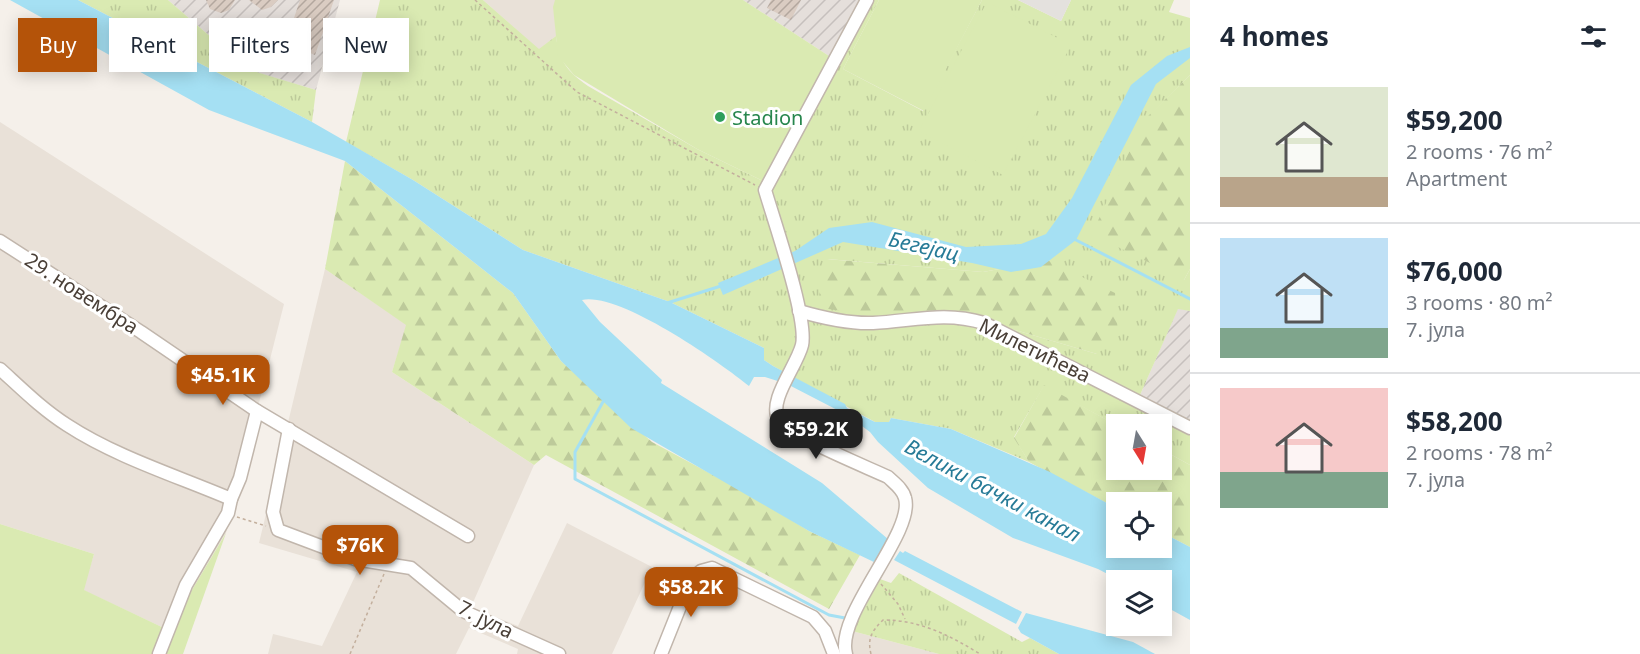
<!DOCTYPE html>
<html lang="en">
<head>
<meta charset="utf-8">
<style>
  :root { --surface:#fff; --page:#f2f2f3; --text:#1f2937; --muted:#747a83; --line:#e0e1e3; --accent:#b45309 }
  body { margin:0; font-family:"Noto Sans",sans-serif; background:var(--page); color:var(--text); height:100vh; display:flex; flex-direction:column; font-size:22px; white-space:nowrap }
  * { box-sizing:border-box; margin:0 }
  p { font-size:20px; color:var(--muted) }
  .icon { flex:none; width:33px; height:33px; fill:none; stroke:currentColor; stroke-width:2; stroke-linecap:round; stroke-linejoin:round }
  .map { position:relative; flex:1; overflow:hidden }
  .sheet { display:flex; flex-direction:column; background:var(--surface); width:450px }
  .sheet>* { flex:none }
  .top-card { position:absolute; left:18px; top:18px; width:570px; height:54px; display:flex; gap:12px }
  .needle { width:39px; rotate:169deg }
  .tools { position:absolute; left:1106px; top:414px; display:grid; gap:12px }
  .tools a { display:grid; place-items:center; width:66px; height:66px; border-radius:0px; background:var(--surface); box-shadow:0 3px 15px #0003; font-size:30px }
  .price { position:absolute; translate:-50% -51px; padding:0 14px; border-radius:12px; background:var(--accent); color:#fff; font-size:20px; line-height:39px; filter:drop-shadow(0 2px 3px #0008) }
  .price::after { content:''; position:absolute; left:50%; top:36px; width:18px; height:14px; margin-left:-9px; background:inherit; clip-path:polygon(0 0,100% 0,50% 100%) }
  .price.current { background:#222; color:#fff }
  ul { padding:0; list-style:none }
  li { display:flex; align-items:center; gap:18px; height:150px; padding:0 30px }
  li+li { border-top:2px solid var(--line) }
  li span { display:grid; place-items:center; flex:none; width:168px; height:120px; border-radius:0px; color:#555 }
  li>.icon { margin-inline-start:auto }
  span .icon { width:72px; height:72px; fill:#fffc; stroke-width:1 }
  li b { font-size:26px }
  h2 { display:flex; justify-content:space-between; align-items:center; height:72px; padding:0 30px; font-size:26px }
  .tag { padding:0 21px; border-radius:0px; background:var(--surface); box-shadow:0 3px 15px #0003; font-size:21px; line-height:54px }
  .tag.current { background:var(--accent); color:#fff }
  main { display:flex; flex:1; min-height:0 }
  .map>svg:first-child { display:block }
  .residential { fill:#e9e1d8 }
  .industrial { fill:url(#industrial-furrows) }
  .grass { fill:url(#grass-tufts); fill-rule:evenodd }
  .forest { fill:url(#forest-firs) }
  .garden { fill:#daeab2 }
  .parking { fill:#e4e1de }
  .water { fill:#a5e0f3 }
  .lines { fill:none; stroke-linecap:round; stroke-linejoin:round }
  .stream { stroke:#a5e0f3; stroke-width:3 }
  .building { fill:url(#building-hatch) }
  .minor-casing { stroke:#c1b6ac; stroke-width:15 }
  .path { stroke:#c3af9d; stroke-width:1.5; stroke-dasharray:3 3; stroke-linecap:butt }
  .minor { stroke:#fff; stroke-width:12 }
  .leisure-dot { fill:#2e9e5b; stroke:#fff; stroke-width:2 }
  .labels { text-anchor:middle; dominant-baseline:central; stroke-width:6; stroke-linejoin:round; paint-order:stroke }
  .leisure-label { font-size:20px; fill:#27864d; stroke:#fff; text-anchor:start }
  .street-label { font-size:20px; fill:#493f37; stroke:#fff }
  .water-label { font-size:21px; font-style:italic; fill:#277b97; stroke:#fff }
</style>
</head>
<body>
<main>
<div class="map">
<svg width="1190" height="654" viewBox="0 0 1190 654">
  <defs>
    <pattern id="industrial-furrows" width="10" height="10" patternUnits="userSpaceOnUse" patternTransform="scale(1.5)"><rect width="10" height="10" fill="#e5dfdb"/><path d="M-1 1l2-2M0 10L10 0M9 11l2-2" fill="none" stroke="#c6c0bd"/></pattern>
    <pattern id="grass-tufts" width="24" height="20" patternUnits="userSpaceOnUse" patternTransform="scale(1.5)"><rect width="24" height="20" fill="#daeab2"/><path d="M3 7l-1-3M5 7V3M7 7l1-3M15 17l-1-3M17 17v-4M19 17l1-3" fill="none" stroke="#bdca9a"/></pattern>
    <pattern id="forest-firs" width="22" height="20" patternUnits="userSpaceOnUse" patternTransform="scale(1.5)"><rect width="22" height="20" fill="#daeab2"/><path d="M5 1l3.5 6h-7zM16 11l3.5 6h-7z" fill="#bdca9a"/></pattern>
    <pattern id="building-hatch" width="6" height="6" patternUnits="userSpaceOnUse" patternTransform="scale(1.5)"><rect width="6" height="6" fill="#daccc2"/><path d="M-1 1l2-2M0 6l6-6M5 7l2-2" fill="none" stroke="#b3a79e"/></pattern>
  </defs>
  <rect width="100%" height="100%" fill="#f5f0ea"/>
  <g class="residential">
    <path d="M483,0H555L556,36L539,50Z"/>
    <path d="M0,122L284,304L226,533L168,630L83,590L94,554L0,524Z"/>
    <path d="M325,269L407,325L392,372L534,465L471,607L518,626L567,523L652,567L612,654H517L518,649L469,628L456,654H268L273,634L322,646L357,572L259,543Z"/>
    <path d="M852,631L939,654H834Z"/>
  </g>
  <g class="industrial">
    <path d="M168,0H340L316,90L232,65L212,38Z"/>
    <path d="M743,0H859L829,56Z"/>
    <path d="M1178,308L1190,311V420L1140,395Z"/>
  </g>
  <g class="grass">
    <path d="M78,0H168L212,38L233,65L316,90L312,122Z"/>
    <path d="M380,0H483L539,49L556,36C559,61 567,71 588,86L697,149L763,181L859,0H879L843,69L923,111L982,0H1018L1061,21L1071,0H1174L1169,12L1190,18V75L1143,122L1184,280L1190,269V311L1178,309L1140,395L1190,420V465L1161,449V424L1116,425L1044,386L1014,437L1029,462L951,429L891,418L889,422H875L773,366L764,360V348L670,302L523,250L413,180L346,142ZM827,259L983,272L1047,260L1097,354L950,311Z"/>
    <path d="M899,573L1022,642L1030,638L1059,654H939L852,631L880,579L891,583Z"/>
  </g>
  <g class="forest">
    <path d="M1190,75V269L1184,280L1092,234L1143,121Z"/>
    <path d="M345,161L513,293L561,361L652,442L752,496L809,531L860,555L829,609L546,455L534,465L392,372L406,325L325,269Z"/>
    <path d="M826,259L983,272L1047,260L1115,293L1118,334L1097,354L950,311L870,316L817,307Z"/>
    <path d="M1044,385L1116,425V470H1161V449L1190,465V547L1161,532V502H1116V508L1029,462L1014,438Z"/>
  </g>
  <g class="garden">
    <path d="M555,0H743L829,56L763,181L697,149L574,75L558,56L553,7Z"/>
    <path d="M879,0H982L924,111L843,69Z"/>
    <path d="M987,2L1071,45L1003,175L919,131Z"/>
    <path d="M0,524L94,554L84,590L168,630L226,533L183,654H0Z"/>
  </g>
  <path class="parking" d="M1018,0H1071L1061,21Z"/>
  <g class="water">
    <path d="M10,0H78L312,122L413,180L523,250L670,302L764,348V360L773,366L845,404L847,408L875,422H889L891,418L951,429L1050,472L1116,508V548H1161V532L1190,547V620L1161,604V580H1119L1098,569L1013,538L928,488L878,442L870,432L847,415L787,384L765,377H754L749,386C719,362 620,292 582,300L600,322L662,380L661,383L822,483L895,545L876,563L809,531L631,428L561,361L513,293L345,161L209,110Z"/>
    <path d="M1190,47V58L1156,84L1076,240L1041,267L1011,272L972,263L843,242L723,295L718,283L795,251L829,228L872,222L966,247L1021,244L1046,234L1072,198L1131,85L1167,56Z"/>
    <path d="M900,551L903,553L905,551L1022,612L1016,624L894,560Z"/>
    <path d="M1026,613L1133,642L1155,654H1059L1021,633L1018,628Z"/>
  </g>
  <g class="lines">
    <g class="stream">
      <path d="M1074,239L1190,299"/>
      <path d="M667,303L721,286"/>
      <path d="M604,400L575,452V479L829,615L845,618"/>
    </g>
  </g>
  <g class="building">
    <path d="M206,0H235L229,10L221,13L210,9Z"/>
    <path d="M249,0H278L271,7L262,10Z"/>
    <path d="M300,0H334L315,55L291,45V61L283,69L275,70L267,65L265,53L268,47L274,44L285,45Z"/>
    <path d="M771,0H801L791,20L767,8Z"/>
    <circle cx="247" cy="33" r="14"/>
  </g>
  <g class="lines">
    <defs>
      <g id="minor">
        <path d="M0,241L141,332L257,411L468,536"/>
        <path d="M799,311C823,318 848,324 873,323C913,321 945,311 984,323L1190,428"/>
        <path d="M0,369C22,389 42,409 67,425C116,457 177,476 231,499L240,478L257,411"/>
        <path d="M289,429L273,512L278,530L355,559L411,568L463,611L559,654"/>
        <path d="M159,654L186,585L228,513L231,499"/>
        <path d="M661,654L691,579L701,571L712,568L813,617L825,631L834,654"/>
        <path d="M846,654C835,614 915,533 905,498C903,489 894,483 888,477C867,467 789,436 779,420C767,401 797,366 802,345C808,319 774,221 765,190L867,0"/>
      </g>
    </defs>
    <use href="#minor" class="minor-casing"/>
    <g class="path">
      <path d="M475,0L577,92L755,185"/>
      <path d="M237,517L266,526"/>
      <path d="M881,584L898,604L905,619"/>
      <path d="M350,654L384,574"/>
      <path d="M871,654C867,638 872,631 883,620C920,620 949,635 980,654"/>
    </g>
    <use href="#minor" class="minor"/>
  </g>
  <circle class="leisure-dot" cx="720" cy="117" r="6"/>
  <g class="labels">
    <g class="leisure-label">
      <text x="732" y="117">Stadion</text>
    </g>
    <g class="street-label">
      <text transform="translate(82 293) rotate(33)">29. новембра</text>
      <text transform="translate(1035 350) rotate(26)">Милетићева</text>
      <text transform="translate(486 619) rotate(27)">7. јула</text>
    </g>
    <g class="water-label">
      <text transform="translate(924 246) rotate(13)">Бегејац</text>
      <text transform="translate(993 490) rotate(28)">Велики бачки канал</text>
    </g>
  </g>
</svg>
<div class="tools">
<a><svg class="needle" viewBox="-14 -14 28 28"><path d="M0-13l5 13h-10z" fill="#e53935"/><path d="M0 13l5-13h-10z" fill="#747a83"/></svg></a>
<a><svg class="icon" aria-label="locate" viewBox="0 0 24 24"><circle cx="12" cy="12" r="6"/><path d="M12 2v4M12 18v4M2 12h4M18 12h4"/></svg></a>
<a><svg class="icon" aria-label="layers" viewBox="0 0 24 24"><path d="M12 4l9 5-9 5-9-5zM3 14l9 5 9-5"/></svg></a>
</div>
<b class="price" style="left:223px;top:406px">$45.1K</b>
<b class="price current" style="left:816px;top:460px">$59.2K</b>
<b class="price" style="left:360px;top:576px">$76K</b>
<b class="price" style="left:691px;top:618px">$58.2K</b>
<div class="top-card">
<a class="tag current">Buy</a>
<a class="tag">Rent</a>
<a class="tag">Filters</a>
<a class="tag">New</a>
</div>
</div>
<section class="sheet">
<h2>4 homes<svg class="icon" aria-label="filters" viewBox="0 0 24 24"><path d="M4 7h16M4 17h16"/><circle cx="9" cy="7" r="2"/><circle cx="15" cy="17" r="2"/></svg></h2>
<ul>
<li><span style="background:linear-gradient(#dfe7d0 75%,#b9a48a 0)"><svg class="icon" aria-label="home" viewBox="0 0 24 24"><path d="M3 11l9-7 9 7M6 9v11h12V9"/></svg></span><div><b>$59,200</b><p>2 rooms · 76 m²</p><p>Apartment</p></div></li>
<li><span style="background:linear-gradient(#bfe0f5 75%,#7fa58c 0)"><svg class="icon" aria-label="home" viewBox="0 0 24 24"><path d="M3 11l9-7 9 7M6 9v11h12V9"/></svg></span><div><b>$76,000</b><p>3 rooms · 80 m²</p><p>7. јула</p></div></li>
<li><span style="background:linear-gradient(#f6c9c9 70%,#7fa58c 0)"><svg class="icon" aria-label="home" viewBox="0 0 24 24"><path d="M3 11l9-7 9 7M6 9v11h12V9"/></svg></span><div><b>$58,200</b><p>2 rooms · 78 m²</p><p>7. јула</p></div></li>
</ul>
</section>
</main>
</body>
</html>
